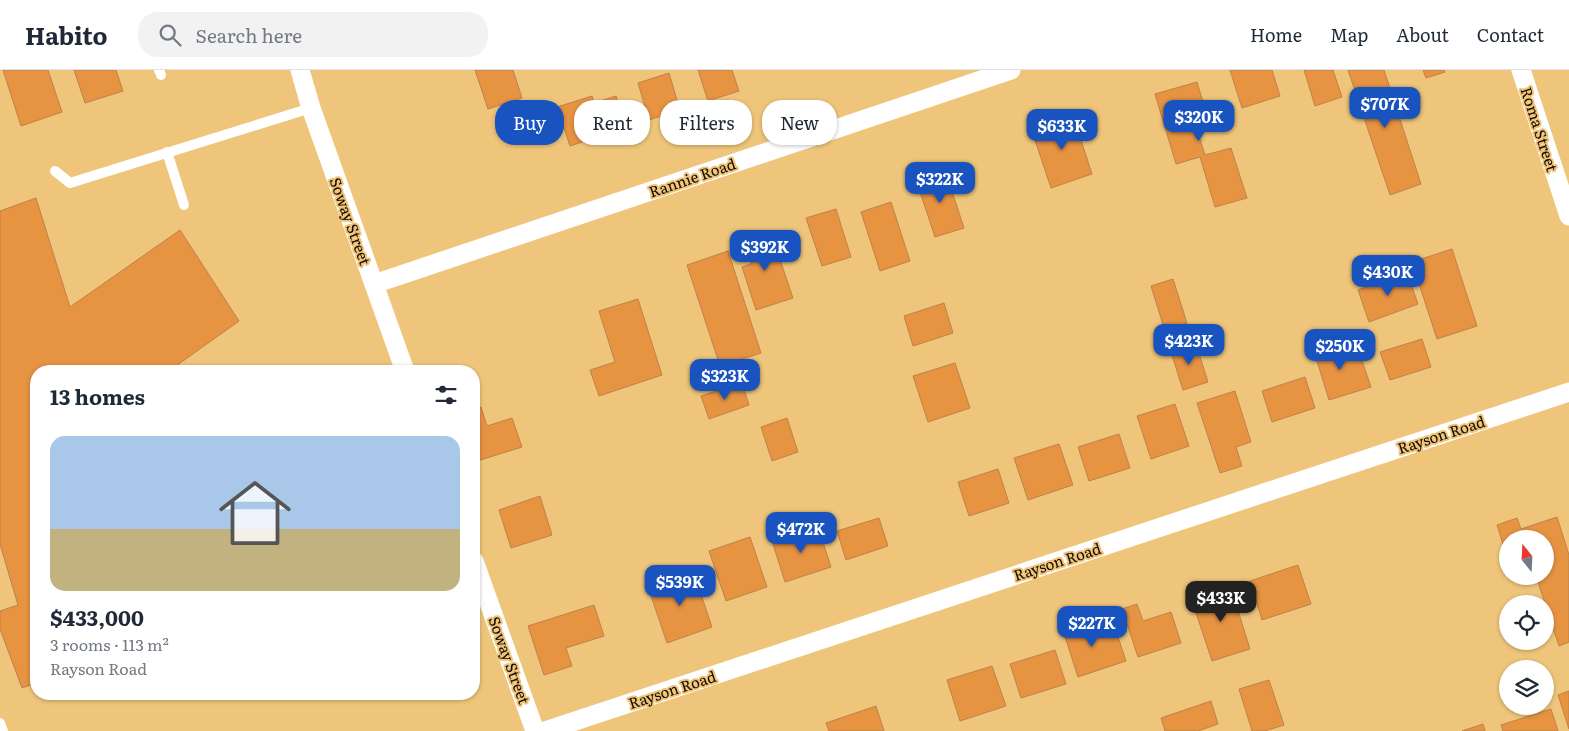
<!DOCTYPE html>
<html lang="en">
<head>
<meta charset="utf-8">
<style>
  :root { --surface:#fff; --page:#f2f2f3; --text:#1f2937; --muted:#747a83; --line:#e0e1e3; --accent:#1953bf }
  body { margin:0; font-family:Literata,serif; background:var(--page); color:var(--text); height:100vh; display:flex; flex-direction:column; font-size:19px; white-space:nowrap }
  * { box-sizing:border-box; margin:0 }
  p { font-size:16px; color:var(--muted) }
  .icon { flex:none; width:28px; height:28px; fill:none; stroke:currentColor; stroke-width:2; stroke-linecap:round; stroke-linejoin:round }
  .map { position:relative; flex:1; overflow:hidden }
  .drawer { position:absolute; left:30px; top:295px; width:450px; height:335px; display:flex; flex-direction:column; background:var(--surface); border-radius:20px; box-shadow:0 1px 4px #0004 }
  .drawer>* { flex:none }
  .hud { position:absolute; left:495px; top:30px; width:475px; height:45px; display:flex; gap:10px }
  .needle { width:32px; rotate:342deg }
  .tools { position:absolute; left:1499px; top:460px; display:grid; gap:10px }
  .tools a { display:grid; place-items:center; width:55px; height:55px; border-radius:50%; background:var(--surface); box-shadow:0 1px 4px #0004; font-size:25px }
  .price { position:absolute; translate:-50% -42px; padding:0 11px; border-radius:10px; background:var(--accent); color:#fff; font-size:16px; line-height:32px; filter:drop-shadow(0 1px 2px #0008) }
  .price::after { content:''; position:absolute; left:50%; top:30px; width:15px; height:11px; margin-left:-8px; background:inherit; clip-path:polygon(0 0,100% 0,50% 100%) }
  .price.current { background:#222; color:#fff }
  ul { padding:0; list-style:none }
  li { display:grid; align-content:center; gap:10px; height:265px; padding:0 20px }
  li+li { border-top:1px solid var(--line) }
  li span { display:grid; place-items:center; height:155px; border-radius:15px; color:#555 }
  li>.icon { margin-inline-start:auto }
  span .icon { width:90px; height:90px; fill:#fffc; stroke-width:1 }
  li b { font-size:21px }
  h2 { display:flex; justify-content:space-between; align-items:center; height:60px; padding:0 20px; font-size:21px }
  .tag { padding:0 18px; border-radius:20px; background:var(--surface); box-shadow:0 1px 4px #0004; font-size:18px; line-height:45px }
  .tag.current { background:var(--accent); color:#fff }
  header { display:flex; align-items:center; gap:30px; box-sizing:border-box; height:70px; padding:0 25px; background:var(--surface); border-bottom:1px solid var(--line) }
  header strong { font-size:24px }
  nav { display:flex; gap:28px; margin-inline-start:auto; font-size:18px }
  .search { width:350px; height:45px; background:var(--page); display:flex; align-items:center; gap:12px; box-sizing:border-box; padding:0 18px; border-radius:20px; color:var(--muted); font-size:19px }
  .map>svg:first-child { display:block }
  .building { fill:#e69342; stroke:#be824b }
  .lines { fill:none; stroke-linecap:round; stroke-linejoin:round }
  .service { stroke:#fff; stroke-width:10 }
  .minor { stroke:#fff; stroke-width:19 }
  .labels { text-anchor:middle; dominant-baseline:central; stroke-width:4; stroke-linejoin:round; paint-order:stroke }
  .street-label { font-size:15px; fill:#140900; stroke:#eec57a }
</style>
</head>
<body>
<header>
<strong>Habito</strong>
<div class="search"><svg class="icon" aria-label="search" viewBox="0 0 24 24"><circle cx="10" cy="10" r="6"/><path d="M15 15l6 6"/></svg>Search here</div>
<nav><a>Home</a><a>Map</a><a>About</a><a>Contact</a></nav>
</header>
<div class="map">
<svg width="1569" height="661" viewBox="0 0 1569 661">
  <rect width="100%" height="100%" fill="#eec57a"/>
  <g class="building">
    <path d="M3,0H48L62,42L21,56Z"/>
    <path d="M74,0H116L123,21L85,33Z"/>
    <path d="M475,0H513L522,28L488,39Z"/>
    <path d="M698,0H732L739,21L708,31Z"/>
    <path d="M1230,0H1272L1280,26L1242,38Z"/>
    <path d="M1304,0H1333L1342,27L1315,36Z"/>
    <path d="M1348,0H1384L1421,114L1390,125Z"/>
    <path d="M1423,0H1444L1445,2L1426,8Z"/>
    <path d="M669,3L680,40L649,50L638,13Z"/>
    <path d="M1197,12L1211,59L1198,63L1205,85L1231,78L1247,128L1215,137L1200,87L1176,94L1155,24Z"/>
    <path d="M592,26L594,33L616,26L626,58L570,76L557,37Z"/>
    <path d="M1073,45L1092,104L1051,118L1031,58Z"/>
    <path d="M945,100L964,158L935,167L916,110Z"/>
    <path d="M36,128L70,237L180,160L239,251L169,301H36V613L22,618L0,559V541L18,535L0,474V141Z"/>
    <path d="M891,132L910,191L880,201L861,142Z"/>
    <path d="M836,139L851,187L822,196L806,148Z"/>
    <path d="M770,160L793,228L756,240L742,197L751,194L743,169Z"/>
    <path d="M1452,179L1477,256L1437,269L1412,192Z"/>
    <path d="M728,181L761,283L720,296L687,195Z"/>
    <path d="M1407,203L1418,234L1369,252L1358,220Z"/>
    <path d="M1173,209L1187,253L1165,261L1151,216Z"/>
    <path d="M638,229L662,305L599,326L590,300L615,292L599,241Z"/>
    <path d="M944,233L953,263L913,276L904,246Z"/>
    <path d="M1331,269L1337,289L1359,282L1371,317L1329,330L1312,275Z"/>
    <path d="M1422,269L1431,297L1390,310L1380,282Z"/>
    <path d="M1195,271L1208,312L1183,320L1170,279Z"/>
    <path d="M955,293L970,338L928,352L913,306Z"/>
    <path d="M1305,307L1315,338L1272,352L1262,321Z"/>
    <path d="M742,313L749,335L709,349L701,326Z"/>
    <path d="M1235,321L1251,372L1236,377L1242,396L1220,403L1197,333Z"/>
    <path d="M1175,334L1189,376L1151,389L1137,346Z"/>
    <path d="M481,337L487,356L512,348L522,377L474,392V340Z"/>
    <path d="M787,348L798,382L772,391L761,357Z"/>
    <path d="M1119,364L1130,398L1089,411L1078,377Z"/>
    <path d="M1059,374L1073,415L1028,430L1014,388Z"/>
    <path d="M998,399L1009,433L969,446L958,412Z"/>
    <path d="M540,426L552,465L511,478L499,440Z"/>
    <path d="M1557,447L1569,485V572L1559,576L1536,506H1545V469H1508V483L1506,484L1497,455L1517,448L1521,459Z"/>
    <path d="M879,448L888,476L846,490L837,461Z"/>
    <path d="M818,457L831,497L785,512L772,471Z"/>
    <path d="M750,467L767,517L726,531L709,481Z"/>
    <path d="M1298,495L1311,534L1262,550L1250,511Z"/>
    <path d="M693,501L712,557L667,573L648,517Z"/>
    <path d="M1230,515L1250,579L1212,591L1191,528Z"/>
    <path d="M1137,534L1143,551L1171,542L1181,573L1138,587L1122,539Z"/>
    <path d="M594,535L604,566L566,578L572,596L544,605L528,556Z"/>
    <path d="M1079,545L1086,567L1115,558L1126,591L1078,607L1060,551Z"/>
    <path d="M1055,580L1066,614L1021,628L1010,594Z"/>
    <path d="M992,596L1006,636L960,651L947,610Z"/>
    <path d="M1269,610L1284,655L1265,661H1252L1239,619Z"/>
    <path d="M1569,621V659L1558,625Z"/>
    <path d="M1211,631L1218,654L1198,661H1165L1161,648Z"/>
    <path d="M876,636L884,661H829L826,653Z"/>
    <path d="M1551,639L1558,661H1503L1501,655Z"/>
    <path d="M1483,654L1485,661H1462Z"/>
  </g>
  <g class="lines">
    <g class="service">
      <path d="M159,0L161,5"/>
      <path d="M167,82L184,135"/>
      <path d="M55,101L70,113L311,38"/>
      <path d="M0,653L3,661"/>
    </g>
    <g class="minor">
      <path d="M300,0L311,38L405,301"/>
      <path d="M1521,0L1569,146"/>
      <path d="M374,214L1011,0"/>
      <path d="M474,491L535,661"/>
      <path d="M545,661L1569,322"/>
    </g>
  </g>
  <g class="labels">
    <g class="street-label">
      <text transform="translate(1540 59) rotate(72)">Roma Street</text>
      <text transform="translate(692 107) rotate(-19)">Rannie Road</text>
      <text transform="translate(351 151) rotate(70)">Soway Street</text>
      <text transform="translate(1441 364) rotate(-18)">Rayson Road</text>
      <text transform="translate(1057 491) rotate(-18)">Rayson Road</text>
      <text transform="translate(510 590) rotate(70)">Soway Street</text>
      <text transform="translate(672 619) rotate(-18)">Rayson Road</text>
    </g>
  </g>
</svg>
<div class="tools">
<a><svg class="needle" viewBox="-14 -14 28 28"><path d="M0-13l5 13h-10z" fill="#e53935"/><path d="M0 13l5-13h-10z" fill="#747a83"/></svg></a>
<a><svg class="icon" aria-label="locate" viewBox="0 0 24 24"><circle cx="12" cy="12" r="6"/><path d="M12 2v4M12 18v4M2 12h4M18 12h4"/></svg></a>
<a><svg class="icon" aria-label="layers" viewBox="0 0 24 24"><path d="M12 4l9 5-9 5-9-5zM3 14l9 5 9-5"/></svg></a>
</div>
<b class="price" style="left:1385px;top:59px">$707K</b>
<b class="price" style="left:1199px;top:72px">$320K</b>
<b class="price" style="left:1062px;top:81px">$633K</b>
<b class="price" style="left:940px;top:134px">$322K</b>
<b class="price" style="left:765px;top:202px">$392K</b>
<b class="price" style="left:1388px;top:227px">$430K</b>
<b class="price" style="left:1189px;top:296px">$423K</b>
<b class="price" style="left:1340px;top:301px">$250K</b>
<b class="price" style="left:725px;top:331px">$323K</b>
<b class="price" style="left:801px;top:484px">$472K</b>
<b class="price" style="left:680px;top:537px">$539K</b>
<b class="price current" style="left:1221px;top:553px">$433K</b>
<b class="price" style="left:1092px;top:578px">$227K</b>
<div class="hud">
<a class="tag current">Buy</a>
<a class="tag">Rent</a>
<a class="tag">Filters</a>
<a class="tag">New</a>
</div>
<section class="drawer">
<h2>13 homes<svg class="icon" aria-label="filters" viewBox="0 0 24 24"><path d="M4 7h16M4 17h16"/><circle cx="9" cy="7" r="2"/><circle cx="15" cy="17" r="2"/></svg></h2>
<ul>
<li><span style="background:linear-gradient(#a9c7e8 60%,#c2b280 0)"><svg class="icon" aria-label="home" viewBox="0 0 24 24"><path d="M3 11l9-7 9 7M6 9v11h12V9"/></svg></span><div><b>$433,000</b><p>3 rooms · 113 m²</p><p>Rayson Road</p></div></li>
</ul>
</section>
</div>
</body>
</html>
